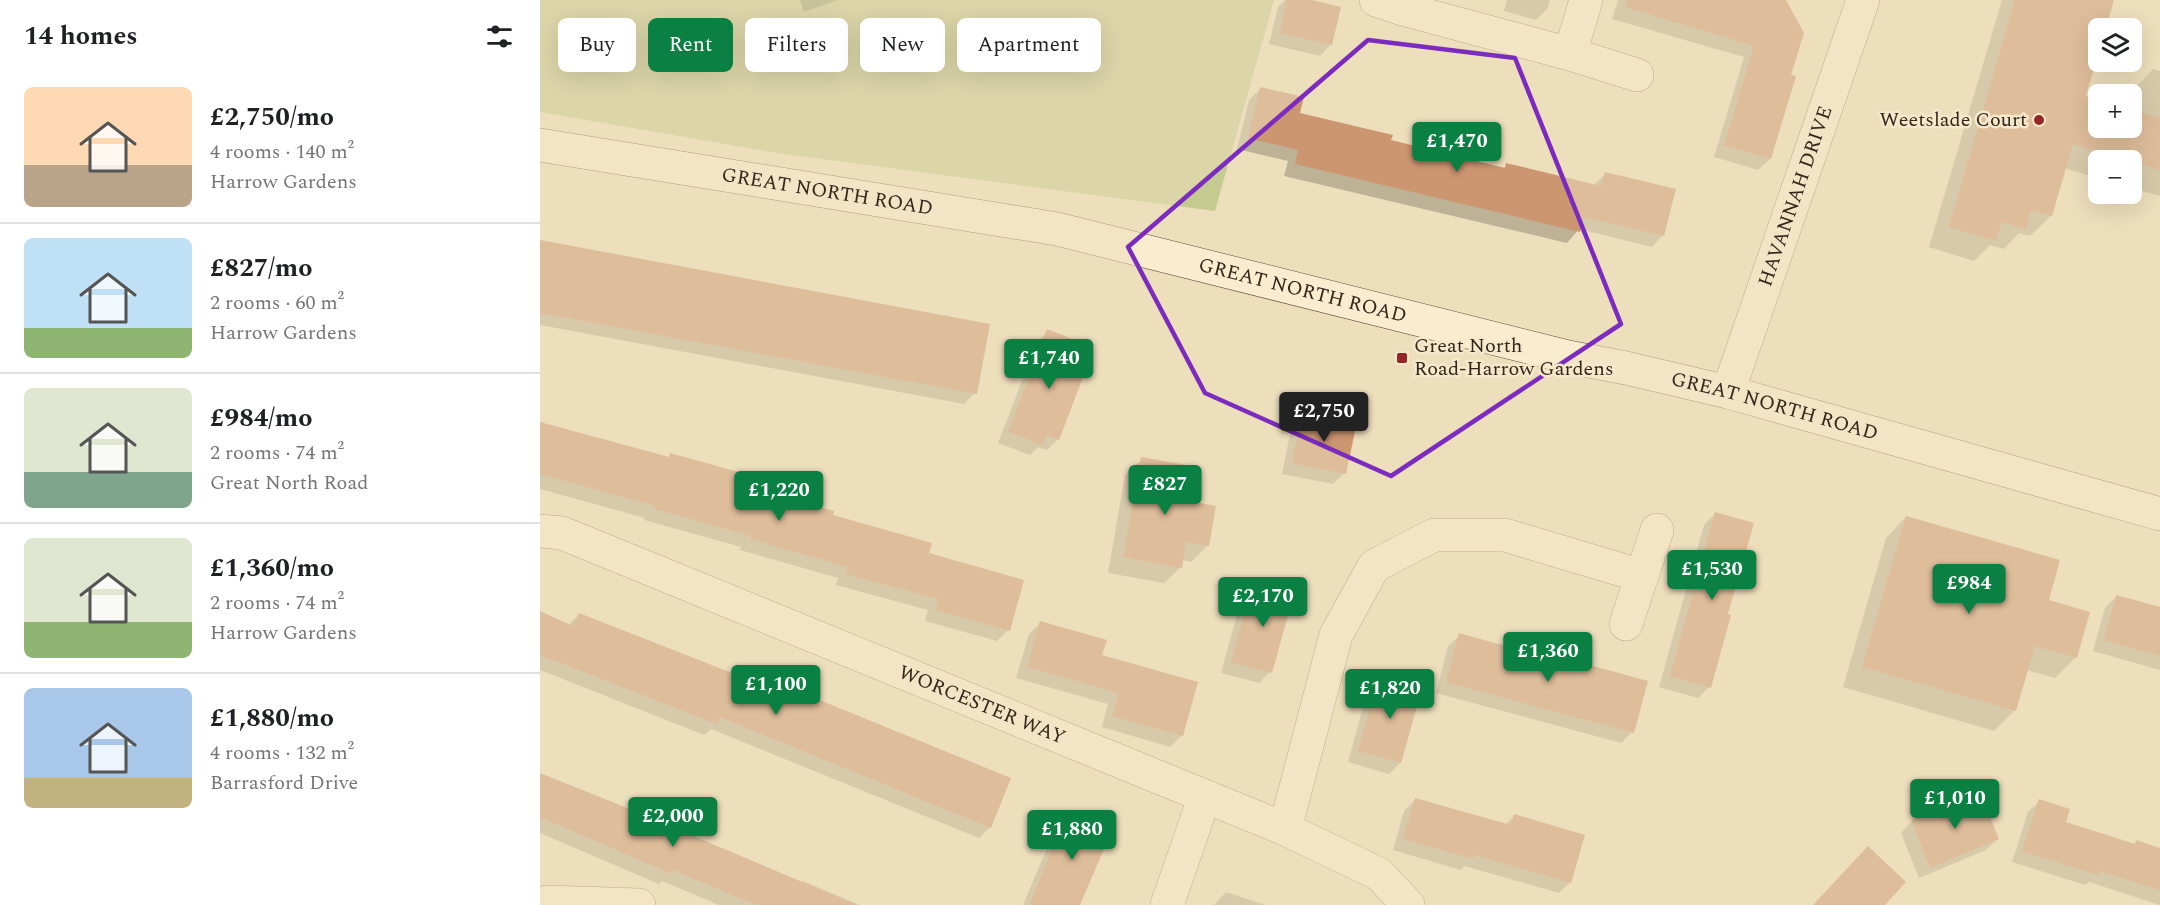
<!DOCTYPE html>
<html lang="en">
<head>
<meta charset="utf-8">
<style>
  :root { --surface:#fff; --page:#f2f2f2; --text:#202124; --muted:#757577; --line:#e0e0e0; --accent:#0b8043 }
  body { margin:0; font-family:Spectral,serif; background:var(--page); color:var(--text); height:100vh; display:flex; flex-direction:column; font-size:22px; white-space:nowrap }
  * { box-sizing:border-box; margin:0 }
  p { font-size:20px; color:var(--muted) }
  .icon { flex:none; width:33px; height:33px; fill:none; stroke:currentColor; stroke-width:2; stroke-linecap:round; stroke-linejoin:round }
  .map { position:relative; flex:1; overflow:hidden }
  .details { display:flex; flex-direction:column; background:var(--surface); width:540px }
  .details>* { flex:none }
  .top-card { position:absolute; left:18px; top:18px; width:570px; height:54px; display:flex; gap:12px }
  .controls { position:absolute; left:1548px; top:18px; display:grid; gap:12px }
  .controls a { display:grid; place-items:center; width:54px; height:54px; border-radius:9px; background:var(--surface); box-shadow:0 6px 24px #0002; font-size:30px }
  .price { position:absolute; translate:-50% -51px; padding:0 14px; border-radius:6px; background:var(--accent); color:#fff; font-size:20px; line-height:39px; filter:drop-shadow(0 2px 3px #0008) }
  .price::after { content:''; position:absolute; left:50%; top:36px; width:18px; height:14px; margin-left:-9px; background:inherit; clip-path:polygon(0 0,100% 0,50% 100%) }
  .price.selected { background:#222; color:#fff }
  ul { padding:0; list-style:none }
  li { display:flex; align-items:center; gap:18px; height:150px; padding:0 24px }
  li+li { border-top:2px solid var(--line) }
  li span { display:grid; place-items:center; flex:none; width:168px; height:120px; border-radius:9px; color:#555 }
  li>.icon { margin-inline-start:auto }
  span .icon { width:72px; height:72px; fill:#fffc; stroke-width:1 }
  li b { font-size:26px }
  h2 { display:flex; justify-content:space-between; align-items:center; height:72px; padding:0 24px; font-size:26px }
  .chip { padding:0 21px; border-radius:9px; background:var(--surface); box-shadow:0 6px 24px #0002; font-size:21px; line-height:54px }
  .chip.selected { background:var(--accent); color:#fff }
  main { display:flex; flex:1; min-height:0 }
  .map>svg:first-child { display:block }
  .green { fill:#c5cb90 }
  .shadow { fill:#0003 }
  .building { fill:#cc9671 }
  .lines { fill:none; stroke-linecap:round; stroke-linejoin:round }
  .minor-casing { stroke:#856e56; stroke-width:34 }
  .secondary-casing { stroke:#664f39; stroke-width:34 }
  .minor { stroke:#f9eccf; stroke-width:33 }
  .secondary { stroke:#f9eccf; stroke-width:33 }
  .marked { fill:none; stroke:#7b2cbf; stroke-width:4.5; stroke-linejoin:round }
  .poi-dot { fill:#932628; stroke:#f5e8cb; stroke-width:2 }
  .labels { text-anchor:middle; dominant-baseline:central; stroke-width:5; stroke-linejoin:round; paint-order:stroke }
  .poi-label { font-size:20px; fill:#34261b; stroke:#f5e8cb; text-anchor:end }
  .street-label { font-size:20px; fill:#34261b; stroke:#f5e8cb }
</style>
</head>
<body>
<main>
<section class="details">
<h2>14 homes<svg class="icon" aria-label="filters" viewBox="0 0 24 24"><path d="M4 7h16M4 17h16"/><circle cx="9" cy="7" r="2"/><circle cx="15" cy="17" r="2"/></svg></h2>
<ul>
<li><span style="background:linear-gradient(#ffd9b3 65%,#b9a48a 0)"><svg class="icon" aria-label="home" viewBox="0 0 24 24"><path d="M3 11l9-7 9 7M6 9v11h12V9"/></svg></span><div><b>£2,750/mo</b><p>4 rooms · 140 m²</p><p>Harrow Gardens</p></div></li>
<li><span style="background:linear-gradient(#bfe0f5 75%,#8fb573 0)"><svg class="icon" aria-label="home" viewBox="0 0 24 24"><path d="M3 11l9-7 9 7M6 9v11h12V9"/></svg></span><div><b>£827/mo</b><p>2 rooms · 60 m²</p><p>Harrow Gardens</p></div></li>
<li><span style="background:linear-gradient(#dfe7d0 70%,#7fa58c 0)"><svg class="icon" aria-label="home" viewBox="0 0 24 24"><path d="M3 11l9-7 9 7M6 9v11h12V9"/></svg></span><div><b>£984/mo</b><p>2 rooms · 74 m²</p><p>Great North Road</p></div></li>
<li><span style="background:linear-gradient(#dfe7d0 70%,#8fb573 0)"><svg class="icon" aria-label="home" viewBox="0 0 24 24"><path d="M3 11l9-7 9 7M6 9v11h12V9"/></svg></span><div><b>£1,360/mo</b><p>2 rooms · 74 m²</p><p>Harrow Gardens</p></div></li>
<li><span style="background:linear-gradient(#a9c7e8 75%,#c2b280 0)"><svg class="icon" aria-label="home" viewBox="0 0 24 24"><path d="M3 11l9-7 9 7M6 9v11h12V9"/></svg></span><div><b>£1,880/mo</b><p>4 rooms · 132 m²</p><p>Barrasford Drive</p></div></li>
</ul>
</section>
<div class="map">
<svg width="1620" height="905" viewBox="0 0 1620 905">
  <rect width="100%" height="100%" fill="#eddebc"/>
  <path class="green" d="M0,0H734L675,211L237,153L0,112Z"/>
  <g class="shadow">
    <path d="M260,0H298L264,12Z"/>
    <path d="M745,0H766L791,44L780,56L729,44L738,7Z"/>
    <path d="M967,0H1010L1007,9L996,20L964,11Z"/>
    <path d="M1078,0H1244L1249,76L1254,77L1230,159L1218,170L1174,157L1204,57L1072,19Z"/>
    <path d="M1462,0H1573L1564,28H1558V48L1544,97L1558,101V128H1592L1593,90L1613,69L1620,71V196L1592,188V160H1558V178L1524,168L1511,216L1490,236L1479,233L1464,249L1450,245L1434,261L1389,247Z"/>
    <path d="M721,88L758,114L850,141L963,169L967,165L1053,186L1065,174L1123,235L1112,247L1039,229L1027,243L744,176L748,161L697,149L709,100Z"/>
    <path d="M0,241L435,393L424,404L0,325Z"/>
    <path d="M508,331L530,368L518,439L507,450L498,447L490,455L458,443L497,342Z"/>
    <path d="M764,413L804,473L793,484L742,474L752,424Z"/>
    <path d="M0,423L127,458L131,455L197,485L291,516L387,554L468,630L457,641L385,621L388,610L296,585L298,578L200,550L201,547L104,520L105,518L0,489Z"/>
    <path d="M602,459L652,503L668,545L651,562L642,560L641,567L624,583L568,573L585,475Z"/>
    <path d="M1175,514L1169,687L1158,698L1119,687L1164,525Z"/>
    <path d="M1366,517L1507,601L1536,657L1515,678L1487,670L1475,710L1454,731L1303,687L1346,538Z"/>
    <path d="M714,584L730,672L719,683L681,673L702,596Z"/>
    <path d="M1577,596L1620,609V670L1553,651L1565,608Z"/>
    <path d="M0,613L28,625L39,615L217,685L223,679L450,827L439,838L171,729L164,735L0,670Z"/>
    <path d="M501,622L561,656L642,735L630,747L562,727L568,704L476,678L489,634Z"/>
    <path d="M920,635L1021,663L1025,659L1092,732L1081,743L896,693L908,646Z"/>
    <path d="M839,678L860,763L849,774L808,762L828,689Z"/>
    <path d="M0,774L261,883L263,881L320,905H179L122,881L119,884L0,833Z"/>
    <path d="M875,800L965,825L974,816L1030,882L1019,893L924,866L921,870L853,850L864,811Z"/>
    <path d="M1500,801L1524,823L1594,845L1597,842L1620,849V905L1549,882L1545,885L1472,862L1488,812Z"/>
    <path d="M529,811L536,905H483L518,822Z"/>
    <path d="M1372,821L1458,839L1446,850L1379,878L1361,833Z"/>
    <path d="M686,892L725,905H674Z"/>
  </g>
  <g class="building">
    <path d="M747,0H772L801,7L792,45L740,33Z"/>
    <path d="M1086,0H1246L1264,33L1251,75L1256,76L1231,159L1184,145L1214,46L1085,7Z"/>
    <path d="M1475,0H1574L1566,28H1558V53L1546,96L1558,100V128H1592V110L1620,118V170L1533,144L1512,216L1491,210L1486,229L1462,222L1456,241L1409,227Z"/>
    <path d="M720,87L764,97L760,113L853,135L851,140L965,168L966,163L1061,186L1065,172L1136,189L1124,236L1044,217L1040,232L755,164L758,150L708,138Z"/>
    <path d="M0,240L450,324L437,394L0,313Z"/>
    <path d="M507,329L542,343L532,367L545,372L519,440L506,435L503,445L468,432Z"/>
    <path d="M763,411L817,422L806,474L752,463Z"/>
    <path d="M0,422L129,457L130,453L202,473L199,484L294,511L293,515L392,543L389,553L484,580L470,631L395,610L398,599L306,574L308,567L210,539L211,536L115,509V506L0,474Z"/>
    <path d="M601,457L646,465L642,490L655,492L654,502L676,506L669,546L646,542L642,568L583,557Z"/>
    <path d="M1175,512L1214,523L1188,614L1191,615L1171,688L1130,676Z"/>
    <path d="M1366,516L1520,560L1509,600L1550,612L1537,658L1495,646L1476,711L1322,667Z"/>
    <path d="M713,583L754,594L732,673L691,662Z"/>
    <path d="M1576,595L1620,607V656L1564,640Z"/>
    <path d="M0,611L33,626L39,613L220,684L223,677L471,778L451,828L180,717L177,724L0,655Z"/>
    <path d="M500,621L567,640L562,655L658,682L643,736L572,716L579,693L487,667Z"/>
    <path d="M919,633L1023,662L1024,658L1108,681L1094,733L906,682Z"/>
    <path d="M839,676L882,689L861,763L818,751Z"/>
    <path d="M0,773L80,805L317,905H216L133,870L132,874L0,817Z"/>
    <path d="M1440,792L1459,839L1390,868L1371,820Z"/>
    <path d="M875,798L971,825L974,814L1045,835L1031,883L935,855L933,859L863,839Z"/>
    <path d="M1499,799L1530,809L1526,822L1595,844L1596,840L1620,848V890L1559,871L1558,875L1482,851Z"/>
    <path d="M529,809L573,828L540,905H489Z"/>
    <path d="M1328,846L1366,882L1345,905H1273Z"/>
  </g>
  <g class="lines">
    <defs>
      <g id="minor">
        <path d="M836,0L863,9L1030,54L1097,75"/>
        <path d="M1030,54L1046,0"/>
        <path id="s1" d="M1188,392L1323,0"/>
        <path id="s2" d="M0,531L22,533L745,829L839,874L868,905"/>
        <path d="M1086,624L1117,530"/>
        <path d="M745,829L796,635L834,566L894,535H965L1102,576"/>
        <path d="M3,905L7,902L99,905"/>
        <path d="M627,905L665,796"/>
      </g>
      <g id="secondary">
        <path id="s3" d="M0,145L517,229L1028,357L1086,368L1188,392L1620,514"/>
      </g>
    </defs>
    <use href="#minor" class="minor-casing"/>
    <use href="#secondary" class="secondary-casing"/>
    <use href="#minor" class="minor"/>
    <use href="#secondary" class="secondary"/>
  </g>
  <path d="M0 0H1620V905H0ZM828,40L975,58L1081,324L851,476L665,393L588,247Z" fill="#eddebc" fill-opacity=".55" fill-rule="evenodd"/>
  <path class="marked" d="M828,40L975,58L1081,324L851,476L665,393L588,247Z"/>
  <g class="poi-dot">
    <circle cx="1499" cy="120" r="6"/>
    <rect x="856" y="352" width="12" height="12" rx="3"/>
  </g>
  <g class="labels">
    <g class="poi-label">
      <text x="1487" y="120">Weetslade Court</text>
      <text x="874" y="346" text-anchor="start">Great North<tspan x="874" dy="23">Road-Harrow Gardens</tspan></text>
    </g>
    <g class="street-label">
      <text stroke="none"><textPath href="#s3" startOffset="291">GREAT NORTH ROAD</textPath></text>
      <text stroke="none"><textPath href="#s1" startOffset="207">HAVANNAH DRIVE</textPath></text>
      <text stroke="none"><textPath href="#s3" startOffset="777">GREAT NORTH ROAD</textPath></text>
      <text stroke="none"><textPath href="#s3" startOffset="1263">GREAT NORTH ROAD</textPath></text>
      <text stroke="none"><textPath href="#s2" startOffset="476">WORCESTER WAY</textPath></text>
    </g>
  </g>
</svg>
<div class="controls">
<a><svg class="icon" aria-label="layers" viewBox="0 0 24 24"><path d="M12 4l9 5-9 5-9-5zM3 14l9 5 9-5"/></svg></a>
<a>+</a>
<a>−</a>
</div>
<b class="price" style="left:917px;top:173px">£1,470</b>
<b class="price" style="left:509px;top:390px">£1,740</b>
<b class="price selected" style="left:784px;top:443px">£2,750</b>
<b class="price" style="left:625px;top:516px">£827</b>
<b class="price" style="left:239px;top:522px">£1,220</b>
<b class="price" style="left:1172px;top:601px">£1,530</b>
<b class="price" style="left:1429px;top:615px">£984</b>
<b class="price" style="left:723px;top:628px">£2,170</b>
<b class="price" style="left:1008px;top:683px">£1,360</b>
<b class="price" style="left:236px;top:716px">£1,100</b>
<b class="price" style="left:850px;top:720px">£1,820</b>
<b class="price" style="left:1415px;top:830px">£1,010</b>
<b class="price" style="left:133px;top:848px">£2,000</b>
<b class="price" style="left:532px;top:861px">£1,880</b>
<div class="top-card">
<a class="chip">Buy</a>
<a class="chip selected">Rent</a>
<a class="chip">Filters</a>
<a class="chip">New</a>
<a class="chip">Apartment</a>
</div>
</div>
</main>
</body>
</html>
